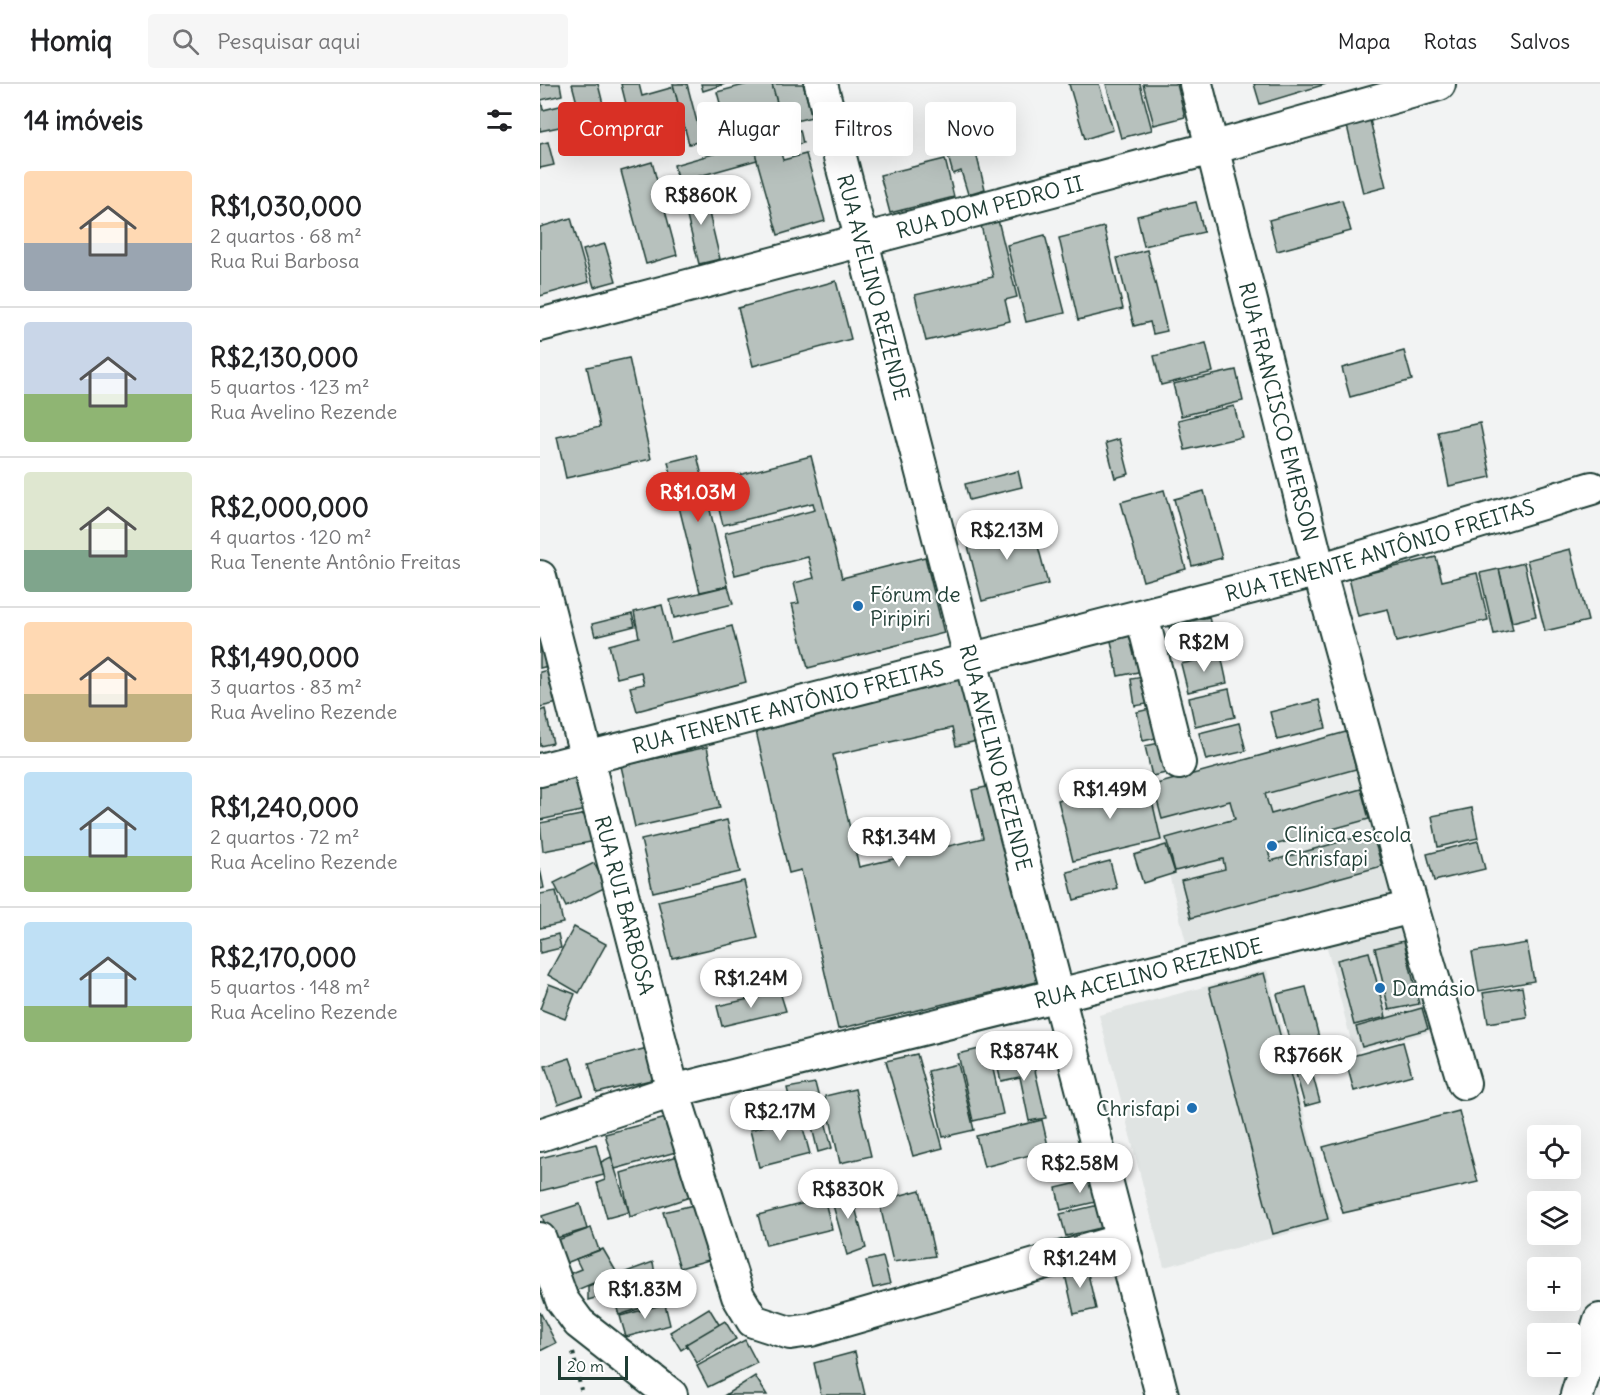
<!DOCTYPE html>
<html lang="pt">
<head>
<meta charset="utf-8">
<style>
  :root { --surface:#fff; --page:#f6f6f6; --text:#202124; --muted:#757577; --line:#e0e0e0; --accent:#d93025 }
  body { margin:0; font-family:Delius,sans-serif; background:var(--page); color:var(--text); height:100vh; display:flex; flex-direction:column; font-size:22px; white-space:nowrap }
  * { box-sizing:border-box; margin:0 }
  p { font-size:20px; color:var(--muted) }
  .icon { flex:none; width:33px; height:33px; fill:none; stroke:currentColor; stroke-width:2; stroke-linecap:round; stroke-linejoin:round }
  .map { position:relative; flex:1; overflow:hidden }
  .sheet { display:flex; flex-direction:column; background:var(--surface); width:540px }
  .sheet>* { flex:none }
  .banner { position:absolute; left:18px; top:18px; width:570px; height:54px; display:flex; gap:12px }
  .controls { position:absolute; left:987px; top:1041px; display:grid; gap:12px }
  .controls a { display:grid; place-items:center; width:54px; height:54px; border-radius:6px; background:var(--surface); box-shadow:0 6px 24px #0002; font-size:30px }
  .scale { position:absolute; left:18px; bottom:15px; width:70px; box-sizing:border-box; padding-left:6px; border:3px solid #1f3d34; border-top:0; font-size:16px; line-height:21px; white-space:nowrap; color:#1f3d34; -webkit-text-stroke:4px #fff; paint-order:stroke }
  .price { position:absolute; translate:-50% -51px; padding:0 14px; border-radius:21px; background:#fff; color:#222; font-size:20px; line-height:39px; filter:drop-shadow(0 2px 3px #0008) }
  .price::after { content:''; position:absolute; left:50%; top:36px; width:18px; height:14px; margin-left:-9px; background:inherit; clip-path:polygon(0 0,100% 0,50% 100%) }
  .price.on { background:var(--accent); color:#fff }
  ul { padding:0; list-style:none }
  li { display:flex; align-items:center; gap:18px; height:150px; padding:0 24px }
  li+li { border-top:2px solid var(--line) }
  li span { display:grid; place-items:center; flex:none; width:168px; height:120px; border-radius:6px; color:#555 }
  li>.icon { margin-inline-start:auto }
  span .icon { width:72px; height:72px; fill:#fffc; stroke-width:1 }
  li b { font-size:26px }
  h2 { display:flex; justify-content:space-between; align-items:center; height:72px; padding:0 24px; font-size:26px }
  .pill { padding:0 21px; border-radius:6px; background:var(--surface); box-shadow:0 6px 24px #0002; font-size:21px; line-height:54px }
  .pill.on { background:var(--accent); color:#fff }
  header { display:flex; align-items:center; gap:36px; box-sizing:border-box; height:84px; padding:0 30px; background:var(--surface); border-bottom:2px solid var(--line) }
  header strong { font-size:28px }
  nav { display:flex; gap:33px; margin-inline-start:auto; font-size:21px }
  .search { width:420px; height:54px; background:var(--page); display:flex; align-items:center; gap:15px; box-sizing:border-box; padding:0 21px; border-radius:6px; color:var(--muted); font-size:22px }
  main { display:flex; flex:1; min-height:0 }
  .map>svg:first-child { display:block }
  .built { fill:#e0e4e3 }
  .building { fill:#b7c1bd; stroke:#1f3d34; stroke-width:1.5 }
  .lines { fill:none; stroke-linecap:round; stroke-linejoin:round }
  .minor-casing { stroke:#1f3d34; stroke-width:36 }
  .path { stroke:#1f3d34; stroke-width:4; stroke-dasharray:4.5 4.5; stroke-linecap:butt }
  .minor { stroke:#fff; stroke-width:32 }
  .poi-dot { fill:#1f6fb2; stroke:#fff; stroke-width:2 }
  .labels { text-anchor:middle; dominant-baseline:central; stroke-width:4.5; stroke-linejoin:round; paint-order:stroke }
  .street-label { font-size:21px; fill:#1f3d34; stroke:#fff }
  .poi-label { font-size:21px; fill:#1f3d34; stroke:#fff; text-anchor:start }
</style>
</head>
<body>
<header>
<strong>Homiq</strong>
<div class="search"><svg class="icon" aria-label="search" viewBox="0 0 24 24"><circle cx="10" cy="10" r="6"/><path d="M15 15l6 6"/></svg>Pesquisar aqui</div>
<nav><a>Mapa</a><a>Rotas</a><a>Salvos</a></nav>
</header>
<main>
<section class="sheet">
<h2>14 imóveis<svg class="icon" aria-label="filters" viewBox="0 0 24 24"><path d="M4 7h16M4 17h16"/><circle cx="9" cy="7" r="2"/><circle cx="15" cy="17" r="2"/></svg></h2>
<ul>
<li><span style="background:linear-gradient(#ffd9b3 60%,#9aa5b1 0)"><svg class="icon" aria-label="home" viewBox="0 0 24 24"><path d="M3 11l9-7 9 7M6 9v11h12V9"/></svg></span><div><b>R$1,030,000</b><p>2 quartos · 68 m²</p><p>Rua Rui Barbosa</p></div></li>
<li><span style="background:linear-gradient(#c9d6e8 60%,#8fb573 0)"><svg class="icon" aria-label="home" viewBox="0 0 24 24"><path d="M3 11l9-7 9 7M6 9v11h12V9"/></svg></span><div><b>R$2,130,000</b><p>5 quartos · 123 m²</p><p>Rua Avelino Rezende</p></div></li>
<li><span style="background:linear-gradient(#dfe7d0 65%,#7fa58c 0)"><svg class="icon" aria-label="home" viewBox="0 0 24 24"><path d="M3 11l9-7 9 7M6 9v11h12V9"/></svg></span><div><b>R$2,000,000</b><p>4 quartos · 120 m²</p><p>Rua Tenente Antônio Freitas</p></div></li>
<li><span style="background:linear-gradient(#ffd9b3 60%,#c2b280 0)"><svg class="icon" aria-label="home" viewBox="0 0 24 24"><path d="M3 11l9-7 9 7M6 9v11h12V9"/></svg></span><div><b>R$1,490,000</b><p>3 quartos · 83 m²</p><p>Rua Avelino Rezende</p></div></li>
<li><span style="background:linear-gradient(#bfe0f5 70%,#8fb573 0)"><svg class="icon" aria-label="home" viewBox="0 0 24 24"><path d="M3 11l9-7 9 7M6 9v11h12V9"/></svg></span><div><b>R$1,240,000</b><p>2 quartos · 72 m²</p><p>Rua Acelino Rezende</p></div></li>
<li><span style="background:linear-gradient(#bfe0f5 70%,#8fb573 0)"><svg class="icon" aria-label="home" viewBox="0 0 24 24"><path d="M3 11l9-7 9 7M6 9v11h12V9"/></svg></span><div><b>R$2,170,000</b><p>5 quartos · 148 m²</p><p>Rua Acelino Rezende</p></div></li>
</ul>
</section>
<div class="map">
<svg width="1060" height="1311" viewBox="0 0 1060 1311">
  <rect width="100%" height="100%" fill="#f2f3f3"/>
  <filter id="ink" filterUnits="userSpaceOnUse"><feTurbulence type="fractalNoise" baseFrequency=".0167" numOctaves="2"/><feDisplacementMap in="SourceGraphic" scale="12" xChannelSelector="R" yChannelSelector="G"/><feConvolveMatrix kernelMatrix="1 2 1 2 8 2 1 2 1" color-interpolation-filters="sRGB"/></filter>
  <g filter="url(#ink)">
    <g class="built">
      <path d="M814,656L856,815L648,867L609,709Z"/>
      <path d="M866,839L895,947L814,968L786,860Z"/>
      <path d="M727,886L792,1138L624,1183L559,931Z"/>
    </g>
    <g class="building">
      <path d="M0,0H20L22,11L1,16L3,26L24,21L29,41L0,47Z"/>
      <path d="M32,0H58L68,40L44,46Z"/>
      <path d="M81,0H99L102,12L134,3L142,34L84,49L79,31L88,28Z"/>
      <path d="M133,0H147L162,57L149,60Z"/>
      <path d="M161,0H185L163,7Z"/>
      <path d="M208,0H232L243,40L200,52L195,35L185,38L177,8Z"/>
      <path d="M232,0H263L272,33L243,40Z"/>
      <path d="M529,0H559L573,46L545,55Z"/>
      <path d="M566,0H600L612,46L581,54Z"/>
      <path d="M603,0H637L645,33L614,41Z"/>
      <path d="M714,0H786L720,20Z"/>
      <path d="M830,36L846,103L823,109L807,42Z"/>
      <path d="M260,46L263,59L240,66L243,76L266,70L285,137L238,151L212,59Z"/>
      <path d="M8,58L14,81L0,84V60Z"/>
      <path d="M212,59L217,76L138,98L134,81Z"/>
      <path d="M435,65L445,105L428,110L421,87L413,90L408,72Z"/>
      <path d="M405,75L414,113L350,129L340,91Z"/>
      <path d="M112,78L137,171L106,180L81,87Z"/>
      <path d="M163,104L180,175L159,180L141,109Z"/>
      <path d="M802,116L811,147L737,167L729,136Z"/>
      <path d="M656,118L664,148L604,162L597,132Z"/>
      <path d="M457,132L477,213L465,216L470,237L386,257L375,211L453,193L440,137Z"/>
      <path d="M31,134L49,198L0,212V143Z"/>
      <path d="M564,143L583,225L538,236L519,154Z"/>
      <path d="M505,151L525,229L486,238L467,161Z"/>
      <path d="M65,160L76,197L54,203L43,166Z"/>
      <path d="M607,166L627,247L613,250L610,238L594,242L577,174Z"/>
      <path d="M296,197L311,255L213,282L198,224Z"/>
      <path d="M666,259L673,288L621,301L614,272Z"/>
      <path d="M864,267L872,296L810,313L802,284Z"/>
      <path d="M89,274L111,375L26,394L17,353L60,343L47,283Z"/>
      <path d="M696,286L703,317L641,332L633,300Z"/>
      <path d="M694,322L702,353L645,366L638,336Z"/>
      <path d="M940,339L951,393L909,402L898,348Z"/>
      <path d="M580,355L589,390L575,394L566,359Z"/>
      <path d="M157,371L188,502L160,508L128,378Z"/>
      <path d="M271,372L302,494L385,473L404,549L268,584L252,520L259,519L254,499L274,494L268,473L195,491L185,449L275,426L273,419L183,441L172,398Z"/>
      <path d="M478,387L482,403L429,416L425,400Z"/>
      <path d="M624,406L646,485L603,497L581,418Z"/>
      <path d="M664,407L682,474L652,482L634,415Z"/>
      <path d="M491,436L508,500L442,517L426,454Z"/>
      <path d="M1030,465L1048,537L1005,547L987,476Z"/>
      <path d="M896,473L902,497L937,489L948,536L856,558L848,525L818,532L809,494Z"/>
      <path d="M984,479L996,532L972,538L959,485Z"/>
      <path d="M959,485L973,546L954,550L940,489Z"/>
      <path d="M188,502L193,520L134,534L130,516Z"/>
      <path d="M122,521L131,558L192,542L206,598L97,627L90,603L104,600L101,588L77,594L69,561L99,553L94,528Z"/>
      <path d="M92,530L95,542L55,552L52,540Z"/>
      <path d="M669,533L675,561L635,570L629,542Z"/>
      <path d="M615,543L623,583L578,592L570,552Z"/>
      <path d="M6,557L13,581L0,584V558Z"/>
      <path d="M681,571L687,599L648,608L641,580Z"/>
      <path d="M15,584L23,618L0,623V588Z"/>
      <path d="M627,589L631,616L595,622L591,595Z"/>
      <path d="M435,592L449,654L416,662L412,644L293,671L319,783L443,754L432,706L460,700L505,896L298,945L261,786L249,789L215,643Z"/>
      <path d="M689,605L695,633L655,642L649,614Z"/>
      <path d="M779,616L786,644L737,656L730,628Z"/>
      <path d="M631,620L637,649L603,657L597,628Z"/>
      <path d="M5,625L13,659L0,662V627Z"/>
      <path d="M699,639L706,667L666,676L659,649Z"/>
      <path d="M806,648L816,685L725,710L731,730L821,705L829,735L727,763L731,777L832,749L842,782L651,834L641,796L685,785L683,775L635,787L626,754L695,735L690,717L622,735L613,701Z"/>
      <path d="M643,654L649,684L612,692L605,662Z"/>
      <path d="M167,663L180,724L95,743L81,682Z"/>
      <path d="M39,694L46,726L0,736V703Z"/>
      <path d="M607,695L621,756L533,777L518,716Z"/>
      <path d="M932,724L938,754L898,763L892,732Z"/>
      <path d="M51,729L56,757L3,767L0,739Z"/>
      <path d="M187,736L200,788L113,808L101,756Z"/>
      <path d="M938,757L945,785L894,797L887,770Z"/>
      <path d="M626,761L635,789L603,799L594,771Z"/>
      <path d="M570,777L577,804L534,816L527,788Z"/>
      <path d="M54,779L66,803L26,823L14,799Z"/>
      <path d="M0,785L4,804L0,805Z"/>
      <path d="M204,797L218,854L132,874L118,817Z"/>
      <path d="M16,807L23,839L0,844V810Z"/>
      <path d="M34,843L66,860L39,909L8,891Z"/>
      <path d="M18,850L21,864L0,869V855Z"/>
      <path d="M864,857L879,920L849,926L835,864Z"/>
      <path d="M987,859L994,897L939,907L932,868Z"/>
      <path d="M829,868L846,933L814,941L797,876Z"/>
      <path d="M724,889L788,1135L733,1150L669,904Z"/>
      <path d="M9,900L35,910L25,935L0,925Z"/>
      <path d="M766,903L784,973L756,980L737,910Z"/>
      <path d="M982,903L987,933L948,939L943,909Z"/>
      <path d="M240,908L246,927L182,942L177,922Z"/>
      <path d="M882,924L888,945L822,963L816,943Z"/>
      <path d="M863,958L872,991L814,1007L805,974Z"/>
      <path d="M115,962L123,993L57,1009L49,979Z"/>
      <path d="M448,963L463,1030L433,1037L418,970Z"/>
      <path d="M491,969L506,1034L489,1037L480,993L461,997L456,977Z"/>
      <path d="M377,970L403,1064L373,1072L346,977Z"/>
      <path d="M30,974L43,1011L18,1020L5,982Z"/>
      <path d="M418,980L434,1046L403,1053L388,987Z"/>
      <path d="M770,981L780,1018L765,1022L755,986Z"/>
      <path d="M275,999L292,1064L278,1068L268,1027L252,1025L247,1004Z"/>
      <path d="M315,1005L331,1072L300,1079L285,1012Z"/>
      <path d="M919,1027L938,1098L803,1129L783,1063Z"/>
      <path d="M134,1032L143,1066L75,1085L65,1050Z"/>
      <path d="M260,1033L270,1070L219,1083L210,1046Z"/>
      <path d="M502,1036L509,1066L444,1083L436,1052Z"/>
      <path d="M56,1060L64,1091L0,1107V1074Z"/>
      <path d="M141,1071L153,1112L90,1133L81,1089Z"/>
      <path d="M71,1073L89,1128L67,1134L57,1099L65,1096L61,1078Z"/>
      <path d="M559,1094L564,1116L521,1126L516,1104Z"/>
      <path d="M309,1101L326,1164L307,1171L289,1107Z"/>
      <path d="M380,1106L395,1172L353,1178L339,1117Z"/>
      <path d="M284,1114L292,1145L226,1161L218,1131Z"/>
      <path d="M40,1120L47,1145L10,1156L2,1132Z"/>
      <path d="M158,1120L176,1174L140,1184L123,1128Z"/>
      <path d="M563,1120L569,1142L526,1152L520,1130Z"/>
      <path d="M51,1144L59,1166L21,1181L12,1158Z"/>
      <path d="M63,1165L77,1189L30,1209L26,1191L41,1185L36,1175Z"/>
      <path d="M343,1173L350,1200L333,1204L326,1177Z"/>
      <path d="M113,1178L116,1197L48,1216V1202Z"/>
      <path d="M546,1181L556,1225L534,1230L524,1186Z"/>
      <path d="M116,1197L123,1217L79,1231L73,1211Z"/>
      <path d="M125,1220L130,1241L86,1253L80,1232Z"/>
      <path d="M169,1224L180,1242L141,1266L130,1248Z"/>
      <path d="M0,1228L16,1259L0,1267Z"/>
      <path d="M185,1237L196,1255L157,1279L146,1260Z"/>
      <path d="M205,1256L217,1279L168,1303L157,1282Z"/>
      <path d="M315,1268L325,1311H281L274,1279Z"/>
      <path d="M215,1292L227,1311H185Z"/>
    </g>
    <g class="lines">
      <defs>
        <g id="minor">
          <path id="s1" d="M281,0L622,1311"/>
          <path id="s2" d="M656,0L779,486L872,823L924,999"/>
          <path id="s3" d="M0,241L672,64L899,0"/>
          <path id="s4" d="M0,493L133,1007L198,1212L213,1237L250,1249L271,1246L582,1156"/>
          <path d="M602,532L639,679"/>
          <path id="s5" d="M0,686L779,486L1052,404"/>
          <path id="s6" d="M0,1051L133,1007L872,823"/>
          <path d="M0,1155L22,1216L39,1239L131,1311"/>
          <path d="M1037,1311L1060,1236"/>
        </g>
      </defs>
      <use href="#minor" class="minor-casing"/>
      <path class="path" d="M33,1268L41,1306"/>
      <use href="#minor" class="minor"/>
    </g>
  </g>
  <g class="poi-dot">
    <circle cx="318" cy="522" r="6"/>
    <circle cx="732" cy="762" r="6"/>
    <circle cx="840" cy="904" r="6"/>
    <circle cx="652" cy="1024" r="6"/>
  </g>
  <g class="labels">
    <g class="street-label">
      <text stroke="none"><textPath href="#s3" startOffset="465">RUA DOM PEDRO II</textPath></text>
      <text stroke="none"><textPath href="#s1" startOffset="210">RUA AVELINO REZENDE</textPath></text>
      <text stroke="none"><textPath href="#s2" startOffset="338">RUA FRANCISCO EMERSON</textPath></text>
      <text stroke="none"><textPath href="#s5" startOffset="868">RUA TENENTE ANTÔNIO FREITAS</textPath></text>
      <text stroke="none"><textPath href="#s5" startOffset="256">RUA TENENTE ANTÔNIO FREITAS</textPath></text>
      <text stroke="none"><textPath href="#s1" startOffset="696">RUA AVELINO REZENDE</textPath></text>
      <text stroke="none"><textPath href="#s4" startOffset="339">RUA RUI BARBOSA</textPath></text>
      <text stroke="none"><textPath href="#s6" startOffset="630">RUA ACELINO REZENDE</textPath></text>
    </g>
    <g class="poi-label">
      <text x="330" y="510">Fórum de<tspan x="330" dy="24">Piripiri</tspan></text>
      <text x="744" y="750">Clínica escola<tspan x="744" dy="24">Chrisfapi</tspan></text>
      <text x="852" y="904">Damásio</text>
      <text x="640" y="1024" text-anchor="end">Chrisfapi</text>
    </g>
  </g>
</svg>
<div class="controls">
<a><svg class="icon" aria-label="locate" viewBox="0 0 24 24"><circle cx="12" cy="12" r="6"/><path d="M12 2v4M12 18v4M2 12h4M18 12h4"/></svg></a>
<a><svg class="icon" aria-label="layers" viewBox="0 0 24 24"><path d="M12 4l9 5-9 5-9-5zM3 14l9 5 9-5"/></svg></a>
<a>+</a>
<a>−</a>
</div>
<div class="scale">20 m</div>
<b class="price" style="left:161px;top:142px">R$860K</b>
<b class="price on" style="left:158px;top:439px">R$1.03M</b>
<b class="price" style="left:467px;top:477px">R$2.13M</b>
<b class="price" style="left:664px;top:589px">R$2M</b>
<b class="price" style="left:570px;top:736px">R$1.49M</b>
<b class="price" style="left:359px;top:784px">R$1.34M</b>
<b class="price" style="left:211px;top:925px">R$1.24M</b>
<b class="price" style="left:484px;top:998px">R$874K</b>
<b class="price" style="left:768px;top:1002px">R$766K</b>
<b class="price" style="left:240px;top:1058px">R$2.17M</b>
<b class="price" style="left:540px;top:1110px">R$2.58M</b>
<b class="price" style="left:308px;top:1136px">R$830K</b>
<b class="price" style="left:540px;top:1205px">R$1.24M</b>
<b class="price" style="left:105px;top:1236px">R$1.83M</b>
<div class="banner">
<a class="pill on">Comprar</a>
<a class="pill">Alugar</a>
<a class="pill">Filtros</a>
<a class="pill">Novo</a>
</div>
</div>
</main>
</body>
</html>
